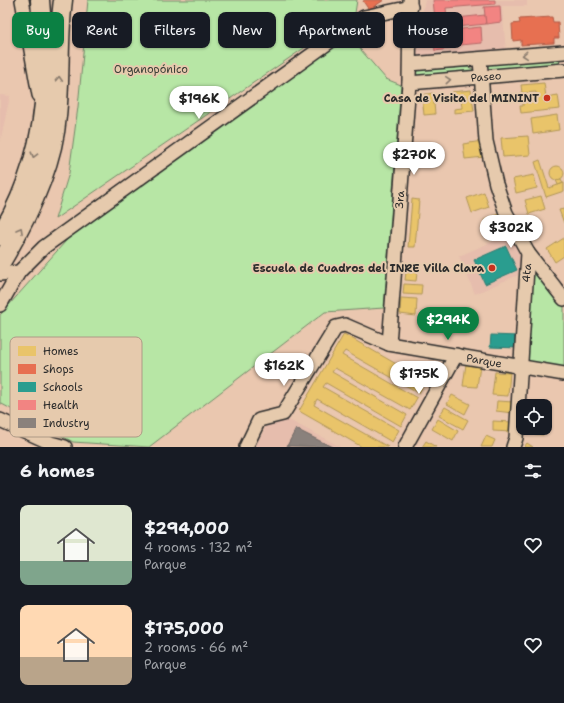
<!DOCTYPE html>
<html lang="en">
<head>
<meta charset="utf-8">
<style>
  :root { --surface:#171b24; --page:#242831; --text:#f1f3f6; --muted:#9ea1a6; --accent:#0b8043 }
  body { margin:0; font-family:"Shantell Sans",sans-serif; background:var(--page); color:var(--text); height:100vh; display:flex; flex-direction:column; font-size:15px; white-space:nowrap }
  * { box-sizing:border-box; margin:0 }
  p { font-size:13px; color:var(--muted) }
  .icon { flex:none; width:22px; height:22px; fill:none; stroke:currentColor; stroke-width:2; stroke-linecap:round; stroke-linejoin:round }
  .map { position:relative; height:447px; overflow:hidden }
  .sheet { display:flex; flex-direction:column; background:var(--surface); flex:1 }
  .sheet>* { flex:none }
  .top-card { position:absolute; left:12px; top:12px; width:540px; height:36px; display:flex; gap:8px }
  .tools { position:absolute; left:516px; top:399px; display:grid; gap:8px }
  .tools a { display:grid; place-items:center; width:36px; height:36px; border-radius:8px; background:var(--surface); box-shadow:0 1px 3px #0004; font-size:20px }
  .price { position:absolute; translate:-50% -34px; padding:0 9px; border-radius:14px; background:#fff; color:#222; font-size:13px; line-height:26px; filter:drop-shadow(0 1px 2px #0008) }
  .price::after { content:''; position:absolute; left:50%; top:24px; width:12px; height:9px; margin-left:-6px; background:inherit; clip-path:polygon(0 0,100% 0,50% 100%) }
  .price.current { background:var(--accent); color:#fff }
  ul { padding:0; list-style:none }
  li { display:flex; align-items:center; gap:12px; height:100px; padding:0 20px }
  li span { display:grid; place-items:center; flex:none; width:112px; height:80px; border-radius:8px; color:#555 }
  li>.icon { margin-inline-start:auto }
  span .icon { width:48px; height:48px; fill:#fffc; stroke-width:1 }
  li b { font-size:17px }
  h2 { display:flex; justify-content:space-between; align-items:center; height:48px; padding:0 20px; font-size:17px }
  .chip { padding:0 14px; border-radius:8px; background:var(--surface); box-shadow:0 1px 3px #0004; font-size:14px; line-height:36px }
  .chip.current { background:var(--accent); color:#fff }
  .map>svg:first-child { display:block }
  .built { fill:#e6bdad }
  .green { fill:#b7e6a5; stroke:#718868 }
  .homes { fill:#e9c46a; stroke:#b09657 }
  .shops { fill:#e76f51; stroke:#af5b46 }
  .schools { fill:#2a9d8f; stroke:#2a7b71 }
  .health { fill:#f28482; stroke:#b66968 }
  .industry { fill:#8a817c; stroke:#6e6764 }
  .lines { fill:none; stroke-linecap:round; stroke-linejoin:round }
  .minor-casing { stroke:#2b2b2b; stroke-width:16 }
  .highway-casing { stroke:#2b2b2b; stroke-width:21 }
  .minor { stroke:#e6caad; stroke-width:13 }
  .highway { stroke:#e6caad; stroke-width:18 }
  .oneway { stroke:#887a6c }
  .poi-dot { fill:#c8321e; stroke:#e6caad; stroke-width:1.5 }
  .labels { text-anchor:middle; dominant-baseline:central; stroke-width:4; stroke-linejoin:round; paint-order:stroke }
  .park-label { font-size:11px; fill:#393e37; stroke:#e6caad }
  .street-label { font-size:11px; fill:#2b2b2b; stroke:#e6caad }
  .poi-label { font-size:11px; font-weight:bold; fill:#2b2b2b; stroke:#e6caad; text-anchor:end }
  .key { fill:#e6caad; stroke:#ae9a86; stroke-width:1 }
  .key-label { font-size:11px; fill:#2b2b2b }
</style>
</head>
<body>
<div class="map">
<svg width="564" height="447" viewBox="0 0 564 447">
  <rect width="100%" height="100%" fill="#eac7af"/>
  <filter id="ink" filterUnits="userSpaceOnUse"><feTurbulence type="fractalNoise" baseFrequency=".025" numOctaves="2"/><feDisplacementMap in="SourceGraphic" scale="8" xChannelSelector="R" yChannelSelector="G"/><feConvolveMatrix kernelMatrix="1 2 1 2 8 2 1 2 1" color-interpolation-filters="sRGB"/></filter>
  <g filter="url(#ink)">
    <g class="built">
      <path d="M425,0H527V6H502L506,52L417,58L419,29Z"/>
      <path d="M0,95L10,96L0,142Z"/>
      <path d="M510,234L522,261L518,275L475,294L459,256Z"/>
      <path d="M289,420L341,447H255L266,426Z"/>
    </g>
    <g class="green">
      <path d="M88,0H357L355,13L55,219L69,173L78,107Z"/>
      <path d="M348,35L386,79L401,85L384,308L325,312L149,447L73,442L0,403V315L73,233Z"/>
      <path d="M560,56L559,68L486,72L485,68L491,61Z"/>
      <path d="M468,67L475,70V74L415,77L416,70Z"/>
      <path d="M533,269L564,305V371L522,365Z"/>
    </g>
    <g class="homes">
      <path d="M544,83L546,97L558,95L560,109L521,113L520,106H523V101L537,99L536,92L522,93L521,85Z"/>
      <path d="M471,90L474,111L454,113V109L462,108L461,99L453,100L452,92Z"/>
      <path d="M433,93L435,114L424,115L422,95Z"/>
      <path d="M557,115L559,130L533,134L531,119Z"/>
      <path d="M528,136L530,155L503,157L501,138Z"/>
      <path d="M482,141L484,157L465,159L463,144Z"/>
      <path d="M540,160L549,188L564,183V191L546,197L535,162Z"/>
      <circle cx="557" cy="173" r="7"/>
      <path d="M534,175L537,188L516,193L513,179Z"/>
      <path d="M561,179L563,183L558,185L556,180Z"/>
      <path d="M484,192L489,207L472,213L467,198Z"/>
      <path d="M541,196L545,209L529,214L525,200Z"/>
      <path d="M412,199L419,200L415,247H408Z"/>
      <path d="M564,209V223L559,210Z"/>
      <path d="M503,212L511,230L491,238L484,220Z"/>
      <path d="M564,238V256L555,262L547,249Z"/>
      <path d="M407,264L418,265L416,281L405,280Z"/>
      <path d="M404,284L422,285L421,295L403,294Z"/>
      <path d="M401,298L417,299L416,316L400,314Z"/>
      <path d="M344,334L426,381L419,393L345,351L342,355L417,398L410,410L335,368L332,372L407,415L401,426L326,383L323,387L399,430L392,442L317,399L314,405L388,447H362L299,411Z"/>
      <path d="M466,364L480,366L477,387L463,386Z"/>
      <path d="M495,372L510,373L508,396L492,395Z"/>
      <path d="M452,395L470,404L465,414L447,404Z"/>
      <path d="M497,401L514,402L513,413L496,411Z"/>
      <path d="M445,407L468,420L463,429L439,416Z"/>
      <path d="M438,419L458,431L453,441L432,429Z"/>
      <path d="M493,421L512,422L511,432L493,431Z"/>
      <path d="M528,428H544L543,435L527,433Z"/>
      <path d="M486,436L495,440L492,447H481Z"/>
      <path d="M426,441L436,447H422Z"/>
      <path d="M527,443L533,447H524Z"/>
    </g>
    <g class="shops">
      <path d="M365,0H384L369,10L363,1Z"/>
      <path d="M552,17L553,22H558L559,38H554V43L521,45V40L513,41L512,24L520,23L519,19Z"/>
    </g>
    <g class="schools">
      <path d="M506,246L517,270L485,284L474,260Z"/>
      <path d="M491,335L518,336V348L490,347Z"/>
    </g>
    <g class="health">
      <path d="M433,0H495V4L446,8L447,19L485,15L486,24L436,29Z"/>
      <path d="M500,6L501,22L486,24L484,7Z"/>
      <path d="M481,27L482,43L449,46V49L435,51L433,32Z"/>
    </g>
    <path class="industry" d="M296,429L332,447L287,446Z"/>
    <g class="lines">
      <defs>
        <g id="minor">
          <path d="M22,0L39,95"/>
          <path d="M480,59L486,141L496,184L506,213L528,253L516,438L513,447"/>
          <path d="M410,64L564,52"/>
          <path d="M409,83L564,70"/>
          <path d="M528,253L564,299"/>
          <path d="M0,274L19,272L44,247L364,17L411,7"/>
          <path d="M0,305L19,272"/>
          <path d="M389,344L409,83L410,0"/>
          <path d="M0,420L51,443L65,447"/>
          <path d="M246,447L259,420L283,414L336,327L345,325L389,344L564,374"/>
          <path d="M405,447L456,355"/>
        </g>
        <g id="highway">
          <path d="M0,236C27,192 44,137 45,85C45,57 42,28 40,0"/>
          <path d="M0,264C26,221 53,167 57,116C61,78 58,38 63,0"/>
        </g>
      </defs>
      <use href="#minor" class="minor-casing"/>
      <use href="#highway" class="highway-casing"/>
      <use href="#minor" class="minor"/>
      <use href="#highway" class="highway"/>
    </g>
    <defs><path id="oneway-chevron" d="M-2-3.5L2.5 0L-2 3.5" fill="none" stroke-width="1.6" stroke-linecap="round" stroke-linejoin="round"/></defs>
    <g class="oneway">
      <use href="#oneway-chevron" transform="translate(525 55) rotate(175)"/>
      <use href="#oneway-chevron" transform="translate(59 79) rotate(-87)"/>
      <use href="#oneway-chevron" transform="translate(448 80) rotate(-5)"/>
      <use href="#oneway-chevron" transform="translate(34 155) rotate(105)"/>
      <use href="#oneway-chevron" transform="translate(20 230) rotate(-61)"/>
    </g>
  </g>
  <g class="poi-dot">
    <circle cx="547" cy="98" r="4"/>
    <circle cx="492" cy="268" r="4"/>
  </g>
  <g class="labels">
    <g class="park-label">
      <text x="151" y="69">Organopónico</text>
    </g>
    <g class="street-label">
      <text transform="translate(486 77) rotate(-5)">Paseo</text>
      <text transform="translate(400 200) rotate(-86)">3ra</text>
      <text transform="translate(527 273) rotate(-86)">4ta</text>
      <text transform="translate(484 361) rotate(10)">Parque</text>
    </g>
    <g class="poi-label">
      <text x="539" y="98">Casa de Visita del MININT</text>
      <text x="484" y="268">Escuela de Cuadros del INRE Villa Clara</text>
    </g>
  </g>
  <rect x="10" y="337" width="132" height="100" rx="6" class="key"/>
  <rect x="18" y="346" width="18" height="10" fill="#e9c46a"/>
  <rect x="18" y="364" width="18" height="10" fill="#e76f51"/>
  <rect x="18" y="382" width="18" height="10" fill="#2a9d8f"/>
  <rect x="18" y="400" width="18" height="10" fill="#f28482"/>
  <rect x="18" y="418" width="18" height="10" fill="#8a817c"/>
  <g class="key-label">
    <text x="43" y="355">Homes</text>
    <text x="43" y="373">Shops</text>
    <text x="43" y="391">Schools</text>
    <text x="43" y="409">Health</text>
    <text x="43" y="427">Industry</text>
  </g>
</svg>
<div class="tools">
<a><svg class="icon" aria-label="locate" viewBox="0 0 24 24"><circle cx="12" cy="12" r="6"/><path d="M12 2v4M12 18v4M2 12h4M18 12h4"/></svg></a>
</div>
<b class="price" style="left:199px;top:120px">$196K</b>
<b class="price" style="left:414px;top:176px">$270K</b>
<b class="price" style="left:511px;top:249px">$302K</b>
<b class="price current" style="left:448px;top:341px">$294K</b>
<b class="price" style="left:284px;top:387px">$162K</b>
<b class="price" style="left:419px;top:395px">$175K</b>
<div class="top-card">
<a class="chip current">Buy</a>
<a class="chip">Rent</a>
<a class="chip">Filters</a>
<a class="chip">New</a>
<a class="chip">Apartment</a>
<a class="chip">House</a>
</div>
</div>
<section class="sheet">
<h2>6 homes<svg class="icon" aria-label="filters" viewBox="0 0 24 24"><path d="M4 7h16M4 17h16"/><circle cx="9" cy="7" r="2"/><circle cx="15" cy="17" r="2"/></svg></h2>
<ul>
<li><span style="background:linear-gradient(#dfe7d0 70%,#7fa58c 0)"><svg class="icon" aria-label="home" viewBox="0 0 24 24"><path d="M3 11l9-7 9 7M6 9v11h12V9"/></svg></span><div><b>$294,000</b><p>4 rooms · 132 m²</p><p>Parque</p></div><svg class="icon" aria-label="heart" viewBox="0 0 24 24"><path d="M12 20l-8-8c-3-5 5-10 8-4 3-6 11-1 8 4z"/></svg></li>
<li><span style="background:linear-gradient(#ffd9b3 65%,#b9a48a 0)"><svg class="icon" aria-label="home" viewBox="0 0 24 24"><path d="M3 11l9-7 9 7M6 9v11h12V9"/></svg></span><div><b>$175,000</b><p>2 rooms · 66 m²</p><p>Parque</p></div><svg class="icon" aria-label="heart" viewBox="0 0 24 24"><path d="M12 20l-8-8c-3-5 5-10 8-4 3-6 11-1 8 4z"/></svg></li>
</ul>
</section>
</body>
</html>
